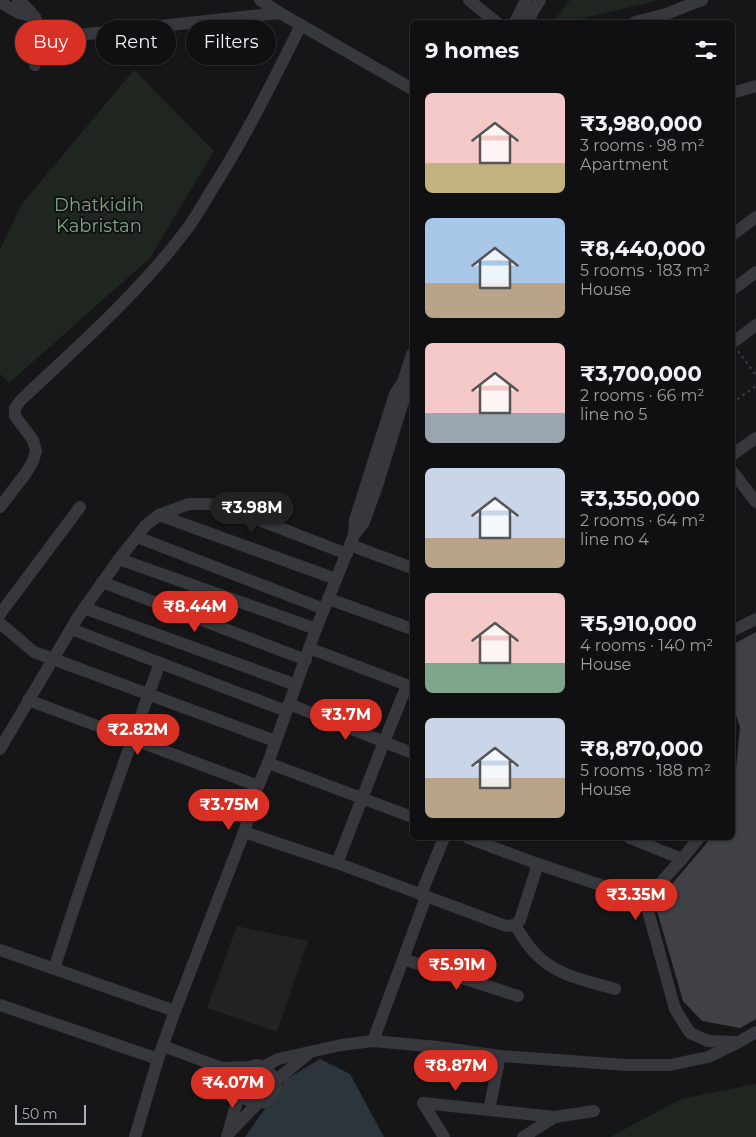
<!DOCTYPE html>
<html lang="en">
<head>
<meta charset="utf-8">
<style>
  :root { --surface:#101012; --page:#1e1e20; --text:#f1f3f6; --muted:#9c9d9f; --line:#303032; --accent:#d93025 }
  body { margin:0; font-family:Montserrat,sans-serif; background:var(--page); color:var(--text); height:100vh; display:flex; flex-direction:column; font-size:19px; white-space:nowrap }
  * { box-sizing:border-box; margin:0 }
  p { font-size:16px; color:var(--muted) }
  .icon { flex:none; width:28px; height:28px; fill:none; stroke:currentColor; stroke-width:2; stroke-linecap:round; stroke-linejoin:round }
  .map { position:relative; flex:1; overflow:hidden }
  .side { position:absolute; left:410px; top:20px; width:325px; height:820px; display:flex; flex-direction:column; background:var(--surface); border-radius:8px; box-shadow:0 1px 4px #0004,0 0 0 1px var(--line) }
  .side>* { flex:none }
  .top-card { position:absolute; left:15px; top:20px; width:320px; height:45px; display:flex; gap:10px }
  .scale { position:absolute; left:15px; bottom:12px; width:71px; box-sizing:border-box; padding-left:5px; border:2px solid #a8adb8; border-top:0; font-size:14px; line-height:18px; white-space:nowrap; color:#a8adb8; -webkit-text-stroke:4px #111113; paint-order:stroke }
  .price { position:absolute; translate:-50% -42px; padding:0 11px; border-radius:18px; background:var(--accent); color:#fff; font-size:16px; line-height:32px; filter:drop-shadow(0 1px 2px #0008) }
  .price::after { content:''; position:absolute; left:50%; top:30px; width:15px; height:11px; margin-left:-8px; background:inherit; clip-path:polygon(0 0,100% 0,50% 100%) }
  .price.on { background:#222; color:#fff }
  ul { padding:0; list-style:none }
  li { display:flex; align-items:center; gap:15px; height:125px; padding:0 15px }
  li span { display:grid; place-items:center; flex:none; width:140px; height:100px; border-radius:8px; color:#555 }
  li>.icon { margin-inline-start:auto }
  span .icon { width:60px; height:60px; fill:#fffc; stroke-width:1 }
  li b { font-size:21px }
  h2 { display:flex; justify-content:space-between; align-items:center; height:60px; padding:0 15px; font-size:21px }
  .chip { padding:0 18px; border-radius:22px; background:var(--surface); box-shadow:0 1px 4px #0004,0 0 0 1px var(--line); font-size:18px; line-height:45px }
  .chip.on { background:var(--accent); color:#fff }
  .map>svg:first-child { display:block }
  .built { fill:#222225 }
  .green { fill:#1e261f }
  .water { fill:#2c353c }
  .building { fill:#404145 }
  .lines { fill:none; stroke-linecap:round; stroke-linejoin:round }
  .path { stroke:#3d3f44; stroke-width:2; stroke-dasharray:2.5 4; stroke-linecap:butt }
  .minor { stroke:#37383d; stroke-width:12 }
  .labels { text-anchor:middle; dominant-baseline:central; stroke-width:4; stroke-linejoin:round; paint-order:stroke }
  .park-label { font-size:18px; fill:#7fa381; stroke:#111113 }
</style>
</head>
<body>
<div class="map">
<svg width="756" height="1137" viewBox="0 0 756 1137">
  <rect width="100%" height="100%" fill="#161618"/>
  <path class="built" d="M237,926L308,941L277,1032L207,1008Z"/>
  <g class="green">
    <path d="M570,0H660L567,22H553Z"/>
    <path d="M134,70L214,151L150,258L9,383L0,374V250L21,205Z"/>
    <path d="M756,1084V1137H610L681,1099Z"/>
  </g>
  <path class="water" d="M320,1059L350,1074L384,1137H245L285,1080Z"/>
  <path class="building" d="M756,632V1019L740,1028L702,1021L683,1001L655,904L711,838H732V811L740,727L732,704V645Z"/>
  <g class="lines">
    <g class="path">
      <path d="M738,351L756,375"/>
      <path d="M732,403L756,386"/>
    </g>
    <g class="minor">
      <path d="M18,0C30,9 43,24 41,41C40,49 37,57 35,65"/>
      <path d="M260,0L280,13"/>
      <path d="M469,0L496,22"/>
      <path d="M0,2L19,13L35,17"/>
      <path d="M515,22L526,0"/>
      <path d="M528,22L533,11L540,0"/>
      <path d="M635,22L666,14L702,0"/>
      <path d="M41,39L280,13L412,89"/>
      <path d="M732,93L756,86"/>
      <path d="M732,235L756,217"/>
      <path d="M732,290L756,272"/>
      <path d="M732,343L756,325"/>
      <path d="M732,455L756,438"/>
      <path d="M732,471L756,502"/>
      <path d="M0,507L26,473L33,461L36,451L33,440L15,416V408L21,400C78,346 139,293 187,229C196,217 203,204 211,191C245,138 273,81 301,25"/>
      <path d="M159,515L336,579"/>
      <path d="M354,535L355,520L395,394L403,382L412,354"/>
      <path d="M137,537L324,609"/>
      <path d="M350,545L412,568"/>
      <path d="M119,559L316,629"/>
      <path d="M102,582L306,660"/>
      <path d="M329,599L412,629"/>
      <path d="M84,608L296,685"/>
      <path d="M0,614L80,507"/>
      <path d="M0,623L34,652L275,741"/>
      <path d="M71,629L286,711"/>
      <path d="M732,631L756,619"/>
      <path d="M309,648L412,687"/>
      <path d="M28,700L258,786"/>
      <path d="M289,704L412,753"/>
      <path d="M0,749L78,617L119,559L146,525L159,515L189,504H208L228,508L347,554"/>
      <path d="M268,763L412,817"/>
      <path d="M244,832L337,863L506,926L515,925L520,920L538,864"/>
      <path d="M468,838L538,864L645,900L675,1009L690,1033L708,1041L736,1042"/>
      <path d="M630,838L682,859"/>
      <path d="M337,863L384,742L407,685"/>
      <path d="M421,894L444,838"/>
      <path d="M645,900L682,859L699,838"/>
      <path d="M515,925C521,935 527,945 535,953C556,976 587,981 615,989"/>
      <path d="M0,950L175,1011"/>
      <path d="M403,959L518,996"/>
      <path d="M54,969C87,866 123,764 160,663"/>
      <path d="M0,1005L158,1059"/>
      <path d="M373,1041L426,897"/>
      <path d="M163,1046L222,1068L249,1067L257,1065L263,1067L270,1073L275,1081V1090L265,1102C251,1104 242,1100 236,1087L238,1077L249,1067"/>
      <path d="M263,1067L278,1059L341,1045L373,1041L438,1047L500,1056L626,1065H670L708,1057L739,1042L756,1032"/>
      <path d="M275,1081L308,1054"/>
      <path d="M489,1110L500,1056"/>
      <path d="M229,1133L258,1103"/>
      <path d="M135,1137L158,1059L175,1011L244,832L258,786L268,763L316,629L354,535L364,522L377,486L405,395L403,382"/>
      <path d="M227,1137L239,1094"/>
      <path d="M444,1137L423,1103L555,1117L594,1111"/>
      <path d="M523,1137L555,1117"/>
    </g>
  </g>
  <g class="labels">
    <g class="park-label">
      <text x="99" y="205">Dhatkidih<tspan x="99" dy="21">Kabristan</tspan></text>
    </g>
  </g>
</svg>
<div class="scale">50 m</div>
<b class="price on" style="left:252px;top:534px">₹3.98M</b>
<b class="price" style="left:195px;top:633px">₹8.44M</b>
<b class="price" style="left:346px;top:741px">₹3.7M</b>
<b class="price" style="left:138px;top:756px">₹2.82M</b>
<b class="price" style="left:229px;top:831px">₹3.75M</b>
<b class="price" style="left:636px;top:921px">₹3.35M</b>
<b class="price" style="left:457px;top:991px">₹5.91M</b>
<b class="price" style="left:456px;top:1092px">₹8.87M</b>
<b class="price" style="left:233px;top:1109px">₹4.07M</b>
<div class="top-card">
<a class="chip on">Buy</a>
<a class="chip">Rent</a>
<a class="chip">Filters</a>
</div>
<section class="side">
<h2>9 homes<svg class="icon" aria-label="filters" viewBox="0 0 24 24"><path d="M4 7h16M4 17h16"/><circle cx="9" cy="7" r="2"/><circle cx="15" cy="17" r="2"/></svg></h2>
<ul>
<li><span style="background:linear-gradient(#f6c9c9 70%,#c2b280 0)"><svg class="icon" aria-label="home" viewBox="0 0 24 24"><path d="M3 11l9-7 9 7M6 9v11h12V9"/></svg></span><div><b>₹3,980,000</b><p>3 rooms · 98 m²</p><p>Apartment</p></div></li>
<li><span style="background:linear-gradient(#a9c7e8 65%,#b9a48a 0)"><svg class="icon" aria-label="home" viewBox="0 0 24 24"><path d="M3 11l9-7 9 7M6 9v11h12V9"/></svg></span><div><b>₹8,440,000</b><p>5 rooms · 183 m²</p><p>House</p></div></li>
<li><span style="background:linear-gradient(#f6c9c9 70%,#9aa5b1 0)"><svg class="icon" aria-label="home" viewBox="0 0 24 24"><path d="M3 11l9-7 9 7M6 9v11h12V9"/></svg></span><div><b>₹3,700,000</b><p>2 rooms · 66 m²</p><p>line no 5</p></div></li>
<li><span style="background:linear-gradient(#c9d6e8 70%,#b9a48a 0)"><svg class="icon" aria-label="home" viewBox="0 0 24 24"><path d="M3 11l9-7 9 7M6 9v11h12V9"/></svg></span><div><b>₹3,350,000</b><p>2 rooms · 64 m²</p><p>line no 4</p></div></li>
<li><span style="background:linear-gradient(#f6c9c9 70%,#7fa58c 0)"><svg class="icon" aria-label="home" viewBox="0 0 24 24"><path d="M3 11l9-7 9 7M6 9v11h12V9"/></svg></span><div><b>₹5,910,000</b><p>4 rooms · 140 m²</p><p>House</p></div></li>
<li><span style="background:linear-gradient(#c9d6e8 60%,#b9a48a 0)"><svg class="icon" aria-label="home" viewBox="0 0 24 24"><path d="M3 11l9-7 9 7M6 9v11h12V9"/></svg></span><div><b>₹8,870,000</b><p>5 rooms · 188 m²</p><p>House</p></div></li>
</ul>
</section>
</div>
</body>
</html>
